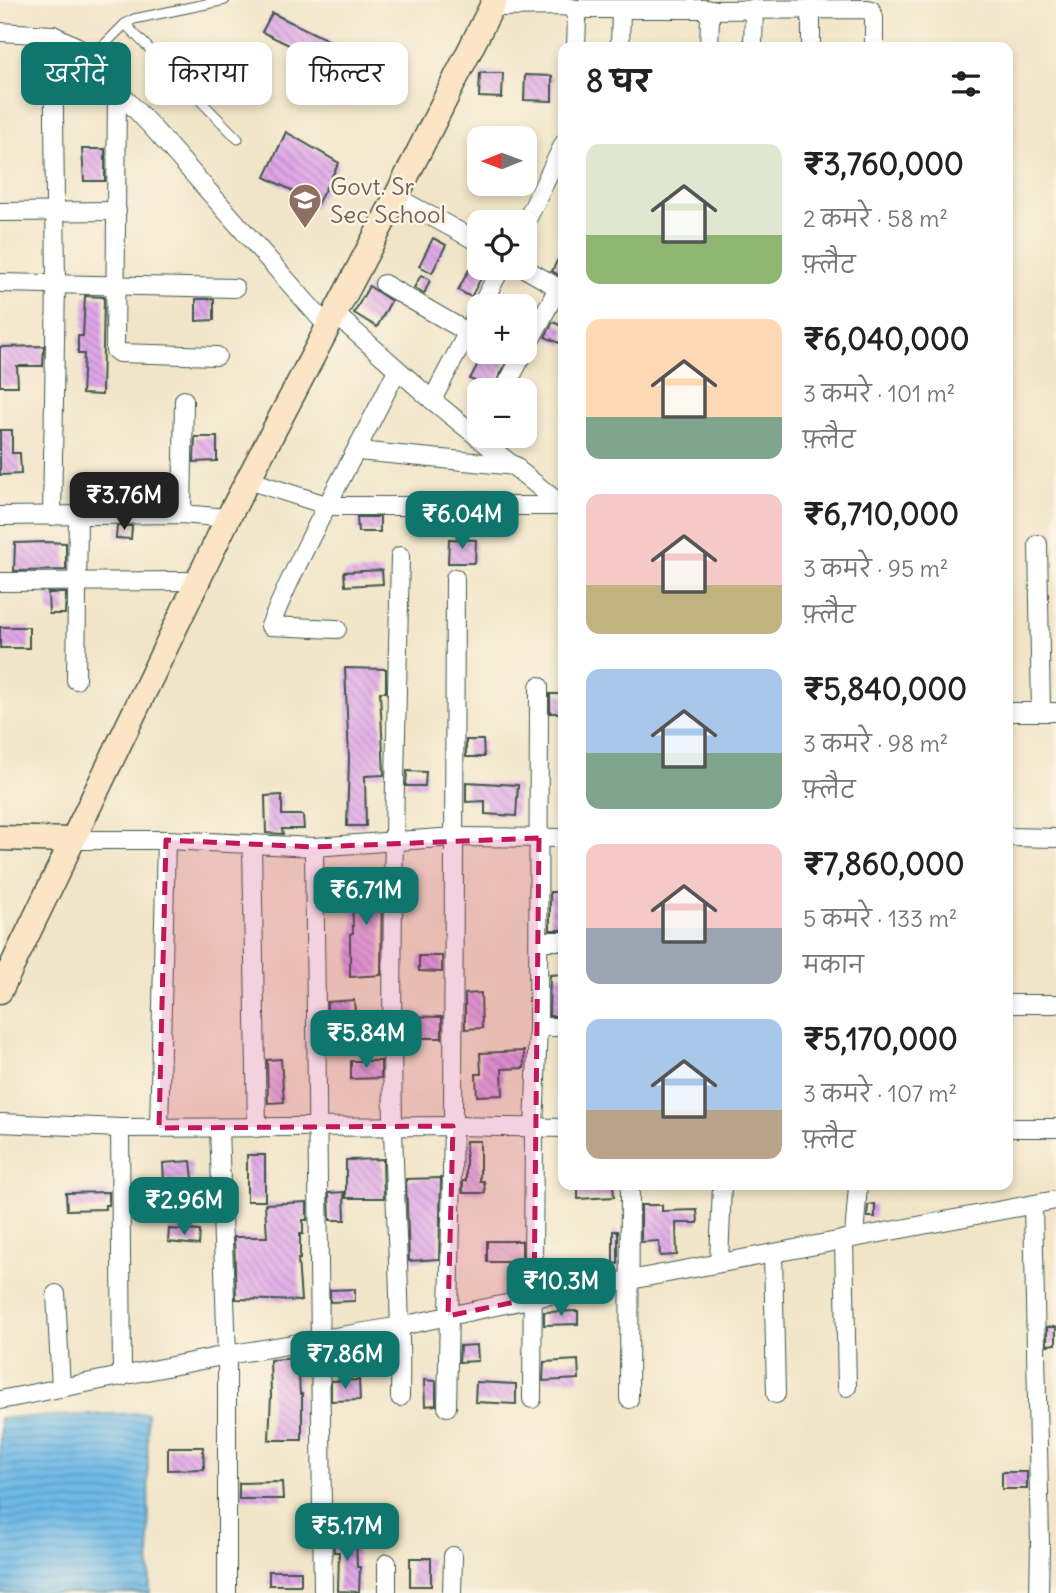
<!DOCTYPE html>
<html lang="hi">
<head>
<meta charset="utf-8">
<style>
  :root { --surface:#fff; --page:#f2f2f2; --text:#222; --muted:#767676; --accent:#0f766e }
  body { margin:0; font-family:Delius,"Playpen Sans Deva",sans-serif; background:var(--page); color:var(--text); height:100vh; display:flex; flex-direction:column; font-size:26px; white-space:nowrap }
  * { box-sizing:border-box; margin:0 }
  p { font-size:23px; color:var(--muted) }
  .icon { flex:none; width:38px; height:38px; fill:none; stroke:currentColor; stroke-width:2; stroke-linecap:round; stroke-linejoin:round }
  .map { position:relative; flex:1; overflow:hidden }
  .panel { position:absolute; left:558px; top:42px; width:455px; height:1148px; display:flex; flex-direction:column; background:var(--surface); border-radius:14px; box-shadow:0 4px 10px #0003 }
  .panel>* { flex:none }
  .top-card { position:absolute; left:21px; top:42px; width:432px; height:63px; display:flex; gap:14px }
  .needle { width:46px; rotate:269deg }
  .tools { position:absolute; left:467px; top:126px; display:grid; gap:14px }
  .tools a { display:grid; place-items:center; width:70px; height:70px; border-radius:14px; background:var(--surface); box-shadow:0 4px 10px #0003; font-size:35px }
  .price { position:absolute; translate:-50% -60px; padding:0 16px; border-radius:14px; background:var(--accent); color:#fff; font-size:23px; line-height:46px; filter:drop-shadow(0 2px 4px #0008) }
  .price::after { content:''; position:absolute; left:50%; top:42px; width:21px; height:16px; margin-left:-10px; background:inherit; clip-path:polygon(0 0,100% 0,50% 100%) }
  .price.selected { background:#222; color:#fff }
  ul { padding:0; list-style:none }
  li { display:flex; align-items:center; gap:21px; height:175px; padding:0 28px }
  li span { display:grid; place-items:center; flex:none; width:196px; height:140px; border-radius:14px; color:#555 }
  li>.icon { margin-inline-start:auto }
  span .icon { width:84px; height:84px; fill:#fffc; stroke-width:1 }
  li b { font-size:30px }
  h2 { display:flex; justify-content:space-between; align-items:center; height:84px; padding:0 28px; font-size:30px }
  .chip { padding:0 24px; border-radius:14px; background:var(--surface); box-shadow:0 4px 10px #0003; font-size:24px; line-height:63px }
  .chip.selected { background:var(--accent); color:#fff }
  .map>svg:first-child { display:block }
  .water { fill:url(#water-rules); stroke:#467b8e; stroke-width:2 }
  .building { fill:url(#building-back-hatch) }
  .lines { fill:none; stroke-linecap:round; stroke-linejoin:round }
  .lane-casing { stroke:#3e564a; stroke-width:11 }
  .street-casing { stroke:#3e564a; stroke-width:20 }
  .secondary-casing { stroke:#3e564a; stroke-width:27 }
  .lane { stroke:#fff; stroke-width:9 }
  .street { stroke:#fff; stroke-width:18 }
  .secondary { stroke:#fce5c4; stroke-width:24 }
  .marked { fill:#c2185b; fill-opacity:0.2; stroke:#c2185b; stroke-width:5; stroke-dasharray:14 9; stroke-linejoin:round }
  .labels { text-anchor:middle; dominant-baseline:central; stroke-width:5; stroke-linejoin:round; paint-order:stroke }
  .education-label { font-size:24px; fill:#785e54; stroke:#fcf5e5; text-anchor:start }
</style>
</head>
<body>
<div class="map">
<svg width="1056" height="1593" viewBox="0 0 1056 1593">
  <defs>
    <pattern id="water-rules" width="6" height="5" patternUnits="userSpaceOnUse" patternTransform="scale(1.75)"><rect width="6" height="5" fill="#6eb9e7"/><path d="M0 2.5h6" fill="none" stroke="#5a98bc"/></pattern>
    <pattern id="building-back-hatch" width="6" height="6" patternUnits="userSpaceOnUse" patternTransform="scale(1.75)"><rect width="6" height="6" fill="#dfa6e8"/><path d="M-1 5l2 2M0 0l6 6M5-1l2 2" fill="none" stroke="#b488bd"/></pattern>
  </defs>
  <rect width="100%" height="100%" fill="#fcf5e5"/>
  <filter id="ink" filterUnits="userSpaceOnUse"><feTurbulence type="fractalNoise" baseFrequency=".0143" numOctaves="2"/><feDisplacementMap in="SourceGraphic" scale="14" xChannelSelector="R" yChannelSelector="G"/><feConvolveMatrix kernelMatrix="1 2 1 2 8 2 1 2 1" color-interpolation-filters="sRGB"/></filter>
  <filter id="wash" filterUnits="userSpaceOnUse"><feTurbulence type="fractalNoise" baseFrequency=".00686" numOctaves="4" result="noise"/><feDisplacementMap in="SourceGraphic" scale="28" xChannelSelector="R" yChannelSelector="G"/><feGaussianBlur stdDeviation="1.57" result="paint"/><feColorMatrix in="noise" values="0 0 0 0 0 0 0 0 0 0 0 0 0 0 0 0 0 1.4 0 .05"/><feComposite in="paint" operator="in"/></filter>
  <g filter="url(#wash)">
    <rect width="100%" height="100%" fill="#f1e5c8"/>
    <path class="water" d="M147,1413L150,1593H0V1418Z"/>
    <g id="blocks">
      <g class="building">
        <path d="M272,13L332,42L322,61L262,32Z"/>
        <path d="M65,73H86L94,82V86L65,87Z"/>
        <path d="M480,73H503L502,98L479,97Z"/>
        <path d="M525,75L552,76V101L524,100Z"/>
        <path d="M286,132L339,163L315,208L296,198L299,194L265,177Z"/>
        <path d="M82,149H105V181H84Z"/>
        <path d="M433,238L446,245L432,273L419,266Z"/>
        <path d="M564,247V278L552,271Z"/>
        <path d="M472,264L485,271L471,297L458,290Z"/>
        <path d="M421,275L430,280L424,294L414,288Z"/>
        <path d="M369,286L391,301L377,327L354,313Z"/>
        <path d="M85,296L104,297L102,395L82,394L84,354H78V336H83Z"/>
        <path d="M196,299H214V320L196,321Z"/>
        <path d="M553,322L564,327V345L545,337Z"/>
        <path d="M44,346L43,366H17L18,386H0V347Z"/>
        <path d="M484,352H511L493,390L470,379Z"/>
        <path d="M0,430H12V453H20L21,474L0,475Z"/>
        <path d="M195,437H217V461L194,462Z"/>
        <path d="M93,479H124L125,503L93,504Z"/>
        <path d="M357,517H380V532H358Z"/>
        <path d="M117,526H132L131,539L116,538Z"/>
        <path d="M449,539L476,540L475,563H448Z"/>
        <path d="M46,542L66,543V570L14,571L15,543Z"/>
        <path d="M382,570L383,584L345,586L344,572Z"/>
        <path d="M48,593H66L65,614H49Z"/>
        <rect x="0" y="627" width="29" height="21"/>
        <path d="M345,668L386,669V692H380L384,775L365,776L366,826H347L349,759Z"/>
        <rect x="550" y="694" width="14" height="19"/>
        <path d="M466,740H483L484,757H466Z"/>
        <path d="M407,771L426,772L425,786H406Z"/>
        <path d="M466,782L518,785L516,816L485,814V801L466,802Z"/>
        <path d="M282,795V815H303L304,829H282L283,834L266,833L265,796Z"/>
        <path d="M382,877L381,975L350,977V934L353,933L352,878Z"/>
        <rect x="550" y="892" width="14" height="38"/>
        <path d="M419,956H442V972L419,971Z"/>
        <path d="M564,974V1016H549L550,975Z"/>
        <path d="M481,993L482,1028L465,1029V994Z"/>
        <path d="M354,1000L356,1024L328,1026L327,1002Z"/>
        <path d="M405,1016L442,1017V1038H405Z"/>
        <path d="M524,1051V1068L502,1069L503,1095L477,1096L476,1074H481L480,1053Z"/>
        <path d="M281,1059L284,1102L268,1103L267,1060Z"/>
        <path d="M351,1061H381V1078L351,1079Z"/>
        <path d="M466,1141H480V1181H484L485,1193H463V1181H466Z"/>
        <rect x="247" y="1155" width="18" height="46"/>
        <path d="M383,1159L384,1198H346V1160Z"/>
        <path d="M191,1161L193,1179L164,1181L163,1163Z"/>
        <path d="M441,1178L439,1259L409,1261L406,1179Z"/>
        <path d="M578,1185H613L614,1197L578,1199Z"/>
        <path d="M132,1188L166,1189V1205H132Z"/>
        <path d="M109,1192V1205H105V1209L67,1210L66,1193Z"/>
        <path d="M344,1192L345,1220H330L329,1193Z"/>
        <path d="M307,1202V1220H303V1234H300V1259H298L301,1301L236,1299L234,1237H267L265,1204Z"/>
        <path d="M875,1204V1217H867L868,1205Z"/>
        <path d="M641,1205H662V1211L697,1210L698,1223H676L677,1255L660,1256L659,1241L641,1242Z"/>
        <path d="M169,1229L200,1231L199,1245L168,1242Z"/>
        <path d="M613,1231H618V1264L613,1263Z"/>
        <rect x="487" y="1241" width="35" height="21"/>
        <path d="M355,1289V1301L330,1302V1290Z"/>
        <path d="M578,1311V1324L544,1325V1312Z"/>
        <path d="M1047,1327H1056V1344L1047,1345Z"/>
        <path d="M477,1345L478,1361L459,1362L460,1346Z"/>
        <path d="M298,1358L300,1394H302V1440H269L271,1395L270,1360Z"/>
        <path d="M578,1360L579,1379L543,1381L544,1362Z"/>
        <path d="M359,1380L360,1400L331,1401V1381Z"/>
        <path d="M424,1380L436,1381V1405L425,1406Z"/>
        <path d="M476,1382L516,1384V1404L475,1402Z"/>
        <path d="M168,1447H203L204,1469L168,1470Z"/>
        <rect x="1002" y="1472" width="25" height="17"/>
        <path d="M282,1482L283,1499H239V1483Z"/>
        <path d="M356,1535L357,1567H360L359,1592L338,1591L339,1552H334L333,1536Z"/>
        <rect x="410" y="1558" width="21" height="28"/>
        <rect x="269" y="1571" width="32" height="14"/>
      </g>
    </g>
  </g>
  <g filter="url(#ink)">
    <use href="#blocks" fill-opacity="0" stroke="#3e564a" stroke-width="2"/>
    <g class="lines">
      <defs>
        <g id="lane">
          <path d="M125,24L238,139"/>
          <path d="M89,60L125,24L134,19L225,0"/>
        </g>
        <g id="street">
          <path d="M491,7L564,6L575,9L577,18L576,47"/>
          <path d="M575,9H706L710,18L709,47"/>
          <path d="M811,9V47"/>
          <path d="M707,10L867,9L871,10L874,18V47"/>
          <path d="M0,32L53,35L76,46L152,127L327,326"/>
          <path d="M620,47L621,9"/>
          <path d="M753,47L754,8"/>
          <path d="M117,89L115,350L119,353L217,356"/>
          <path d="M396,197L480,243"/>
          <path d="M0,212L117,211"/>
          <path d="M525,224L564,143"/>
          <path d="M524,268L564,291"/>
          <path d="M0,283L235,288"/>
          <path d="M384,284L467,332"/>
          <path d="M481,306L501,268"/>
          <path d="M334,313L432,400L564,507"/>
          <path d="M525,350L558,288"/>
          <path d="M504,390L524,352"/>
          <path d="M432,400L480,309"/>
          <path d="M358,451L516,466"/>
          <path d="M248,480L329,506H563"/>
          <path d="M182,514L184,400"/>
          <path d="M0,516L182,514L228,518"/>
          <path d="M52,516L56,282L53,35"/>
          <path d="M1038,544L1041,712"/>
          <path d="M0,582L198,581"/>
          <path d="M337,629L270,626C306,538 355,456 397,370"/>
          <path d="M76,680L78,514"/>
          <path d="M1008,712H1056"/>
          <path d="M1008,837L1056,838"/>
          <path d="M72,840H166L314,847L454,837L564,838"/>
          <path d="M252,844L257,1128"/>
          <path d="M314,847C318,1095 318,1344 323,1593"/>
          <path d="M539,941H564"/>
          <path d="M1008,1004H1056"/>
          <path d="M538,1027H564"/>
          <path d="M0,1123L120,1128L453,1126L564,1128"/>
          <path d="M120,1128L122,1377"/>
          <path d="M159,1128L166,840"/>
          <path d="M219,1128L227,1355V1593"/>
          <path d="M1008,1128H1056"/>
          <path d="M1033,1205L1040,1543L1039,1593"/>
          <path d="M854,1237L858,1185"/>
          <path d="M844,1239L847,1387"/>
          <path d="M773,1253L776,1394"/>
          <path d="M719,1263L722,1185"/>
          <path d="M56,1294L61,1388"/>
          <path d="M400,1397C402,1307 395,1217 393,1127C390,937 396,746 400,556"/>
          <path d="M532,1399L534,1129L538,1027L539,686"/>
          <path d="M629,1399L630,1185"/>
          <path d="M0,1400L227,1355L401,1326L534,1298L1056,1200"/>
          <path d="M447,1407L453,1126L455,578"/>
          <path d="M387,1593V1563"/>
          <path d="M452,1593L453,1556"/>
        </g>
        <g id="secondary">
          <path d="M0,838L72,840"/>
          <path d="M0,991L228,518L396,197L495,0"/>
        </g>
      </defs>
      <use href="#lane" class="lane-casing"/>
      <use href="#street" class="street-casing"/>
      <use href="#secondary" class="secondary-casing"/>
      <use href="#lane" class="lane"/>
      <use href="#street" class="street"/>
      <use href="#secondary" class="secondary"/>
    </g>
  </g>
  <path class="marked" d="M539,838L534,1298L448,1316L453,1126L159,1128L166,840L314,847Z"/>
  <defs>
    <symbol id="school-pin" viewBox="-11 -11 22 30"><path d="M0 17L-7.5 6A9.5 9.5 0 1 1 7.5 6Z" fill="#8d6e63" stroke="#fcf5e5"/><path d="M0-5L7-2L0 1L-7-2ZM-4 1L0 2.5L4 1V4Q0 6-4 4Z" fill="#fff"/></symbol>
  </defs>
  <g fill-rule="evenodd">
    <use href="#school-pin" x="286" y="181" width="38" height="52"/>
  </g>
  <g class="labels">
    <g class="education-label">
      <text x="330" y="186">Govt. Sr<tspan x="330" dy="28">Sec School</tspan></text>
    </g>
  </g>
</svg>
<div class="tools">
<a><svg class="needle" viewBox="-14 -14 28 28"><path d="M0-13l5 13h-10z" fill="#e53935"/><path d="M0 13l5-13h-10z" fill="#767676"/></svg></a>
<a><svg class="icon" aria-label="locate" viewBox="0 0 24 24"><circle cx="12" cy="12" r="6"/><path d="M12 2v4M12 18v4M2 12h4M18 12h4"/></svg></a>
<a>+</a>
<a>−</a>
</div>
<b class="price selected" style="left:124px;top:532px">₹3.76M</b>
<b class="price" style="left:462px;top:551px">₹6.04M</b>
<b class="price" style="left:366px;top:927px">₹6.71M</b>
<b class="price" style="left:366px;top:1070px">₹5.84M</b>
<b class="price" style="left:184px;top:1237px">₹2.96M</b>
<b class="price" style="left:561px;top:1318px">₹10.3M</b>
<b class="price" style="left:345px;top:1391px">₹7.86M</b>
<b class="price" style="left:347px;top:1563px">₹5.17M</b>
<div class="top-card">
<a class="chip selected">खरीदें</a>
<a class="chip">किराया</a>
<a class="chip">फ़िल्टर</a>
</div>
<section class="panel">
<h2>8 घर<svg class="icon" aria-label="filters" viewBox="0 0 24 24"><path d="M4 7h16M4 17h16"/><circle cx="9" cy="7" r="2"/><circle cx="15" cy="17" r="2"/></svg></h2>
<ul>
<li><span style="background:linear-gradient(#dfe7d0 65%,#8fb573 0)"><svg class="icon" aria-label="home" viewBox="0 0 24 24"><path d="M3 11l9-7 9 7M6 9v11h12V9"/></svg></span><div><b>₹3,760,000</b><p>2 कमरे · 58 m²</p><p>फ़्लैट</p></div></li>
<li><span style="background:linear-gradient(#ffd9b3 70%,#7fa58c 0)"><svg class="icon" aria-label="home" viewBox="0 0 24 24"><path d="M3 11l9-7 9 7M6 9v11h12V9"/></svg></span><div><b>₹6,040,000</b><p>3 कमरे · 101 m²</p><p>फ़्लैट</p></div></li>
<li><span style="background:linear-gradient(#f6c9c9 65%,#c2b280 0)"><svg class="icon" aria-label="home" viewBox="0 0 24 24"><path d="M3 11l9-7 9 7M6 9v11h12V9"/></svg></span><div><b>₹6,710,000</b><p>3 कमरे · 95 m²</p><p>फ़्लैट</p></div></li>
<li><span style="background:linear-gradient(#a9c7e8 60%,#7fa58c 0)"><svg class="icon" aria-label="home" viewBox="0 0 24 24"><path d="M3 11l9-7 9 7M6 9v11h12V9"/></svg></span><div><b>₹5,840,000</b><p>3 कमरे · 98 m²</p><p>फ़्लैट</p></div></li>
<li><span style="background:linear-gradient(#f6c9c9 60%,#9aa5b1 0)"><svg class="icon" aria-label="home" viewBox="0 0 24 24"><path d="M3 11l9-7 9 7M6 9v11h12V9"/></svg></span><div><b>₹7,860,000</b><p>5 कमरे · 133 m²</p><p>मकान</p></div></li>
<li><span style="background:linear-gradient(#a9c7e8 65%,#b9a48a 0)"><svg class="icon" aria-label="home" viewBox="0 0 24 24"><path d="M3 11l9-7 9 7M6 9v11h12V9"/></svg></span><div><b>₹5,170,000</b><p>3 कमरे · 107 m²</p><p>फ़्लैट</p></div></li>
</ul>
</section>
</div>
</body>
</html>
